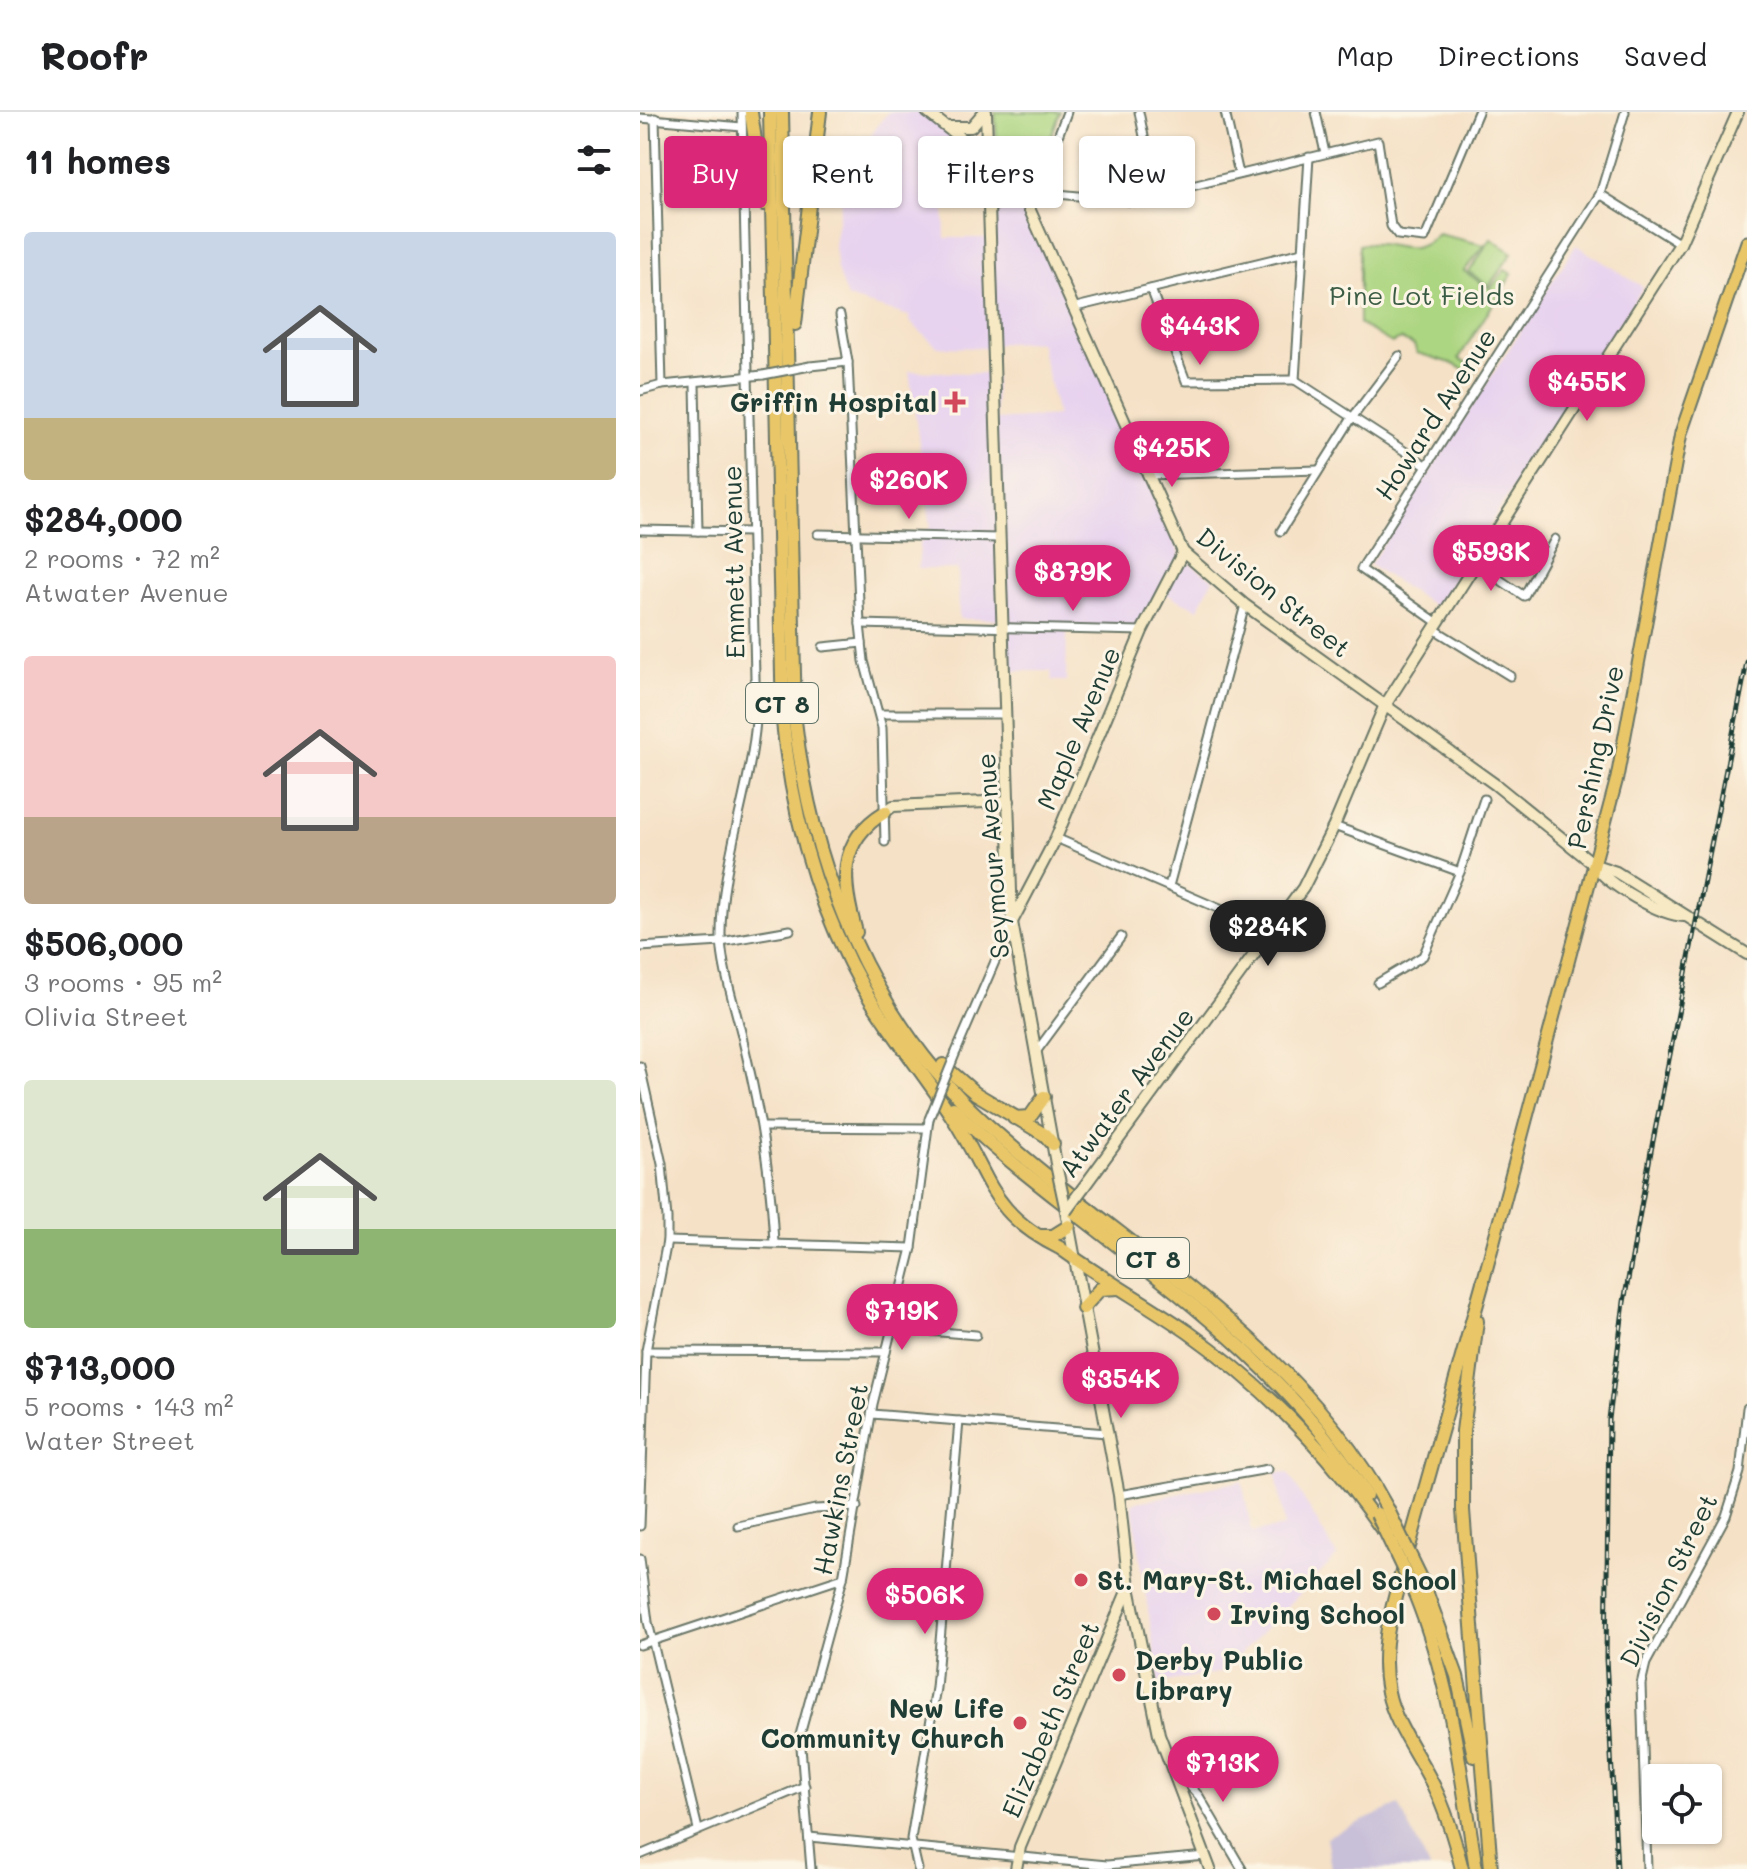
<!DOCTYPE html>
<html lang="en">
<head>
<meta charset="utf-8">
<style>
  :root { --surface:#fff; --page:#f6f6f6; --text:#202124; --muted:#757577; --line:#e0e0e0; --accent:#db2777 }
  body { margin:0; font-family:Mali,sans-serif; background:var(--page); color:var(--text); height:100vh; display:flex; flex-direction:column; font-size:30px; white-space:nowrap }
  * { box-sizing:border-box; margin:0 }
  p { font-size:26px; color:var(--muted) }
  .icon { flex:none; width:44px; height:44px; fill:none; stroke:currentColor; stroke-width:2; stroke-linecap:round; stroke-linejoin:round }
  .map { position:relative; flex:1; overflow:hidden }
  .details { display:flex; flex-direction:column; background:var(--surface); width:640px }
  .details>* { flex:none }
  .hud { position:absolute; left:24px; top:24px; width:760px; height:72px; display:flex; gap:16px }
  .tools { position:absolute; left:1002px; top:1652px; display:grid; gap:16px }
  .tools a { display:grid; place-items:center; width:80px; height:80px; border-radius:8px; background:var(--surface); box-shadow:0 2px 6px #0004; font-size:40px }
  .price { position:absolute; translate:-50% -68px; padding:0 18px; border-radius:28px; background:var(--accent); color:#fff; font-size:26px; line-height:52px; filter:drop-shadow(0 2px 4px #0008) }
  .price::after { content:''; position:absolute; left:50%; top:48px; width:24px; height:18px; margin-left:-12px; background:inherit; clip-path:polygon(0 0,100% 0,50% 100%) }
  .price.current { background:#222; color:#fff }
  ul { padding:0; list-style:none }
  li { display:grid; align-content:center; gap:16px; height:424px; padding:0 24px }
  li span { display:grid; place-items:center; height:248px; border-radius:8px; color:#555 }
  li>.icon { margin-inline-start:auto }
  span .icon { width:144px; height:144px; fill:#fffc; stroke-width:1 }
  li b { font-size:34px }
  h2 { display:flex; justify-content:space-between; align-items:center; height:96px; padding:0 24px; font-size:34px }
  .tag { padding:0 28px; border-radius:8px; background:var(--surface); box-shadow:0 2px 6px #0004; font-size:28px; line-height:72px }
  .tag.current { background:var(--accent); color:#fff }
  header { display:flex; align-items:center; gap:48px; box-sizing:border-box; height:112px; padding:0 40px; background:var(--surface); border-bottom:2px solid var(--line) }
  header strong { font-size:38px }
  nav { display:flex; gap:44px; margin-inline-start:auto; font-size:28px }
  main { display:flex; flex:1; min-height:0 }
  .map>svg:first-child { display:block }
  .built { fill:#e7d2ef }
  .industrial { fill:#c8bfd8 }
  .green { fill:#add682; stroke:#668a5b; stroke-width:2 }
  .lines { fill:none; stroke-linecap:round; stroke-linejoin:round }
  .street-casing { stroke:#6a7667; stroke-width:11 }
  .secondary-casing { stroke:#6a7667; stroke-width:14 }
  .primary-casing { stroke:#6a7667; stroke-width:15 }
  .highway-casing { stroke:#6a7667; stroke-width:16 }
  .street { stroke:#fff; stroke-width:7 }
  .secondary { stroke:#f6e9c3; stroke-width:10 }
  .primary { stroke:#e9c769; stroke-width:11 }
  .highway { stroke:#e9c769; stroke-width:12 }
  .rail-casing { stroke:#1f3d34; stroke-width:5 }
  .rail { stroke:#fcf5e5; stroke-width:2; stroke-dasharray:6; stroke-linecap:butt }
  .street-bridge-casing { stroke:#6a7667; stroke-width:11; stroke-linecap:butt }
  .secondary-bridge-casing { stroke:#6a7667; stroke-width:14; stroke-linecap:butt }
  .highway-bridge-casing { stroke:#6a7667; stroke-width:16; stroke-linecap:butt }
  .street-bridge { stroke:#fff; stroke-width:7 }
  .secondary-bridge { stroke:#f6e9c3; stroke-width:10 }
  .highway-bridge { stroke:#e9c769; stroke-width:12 }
  .poi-dot { fill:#d1495b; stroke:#fcf5e5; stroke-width:3 }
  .labels { text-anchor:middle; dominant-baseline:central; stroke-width:6; stroke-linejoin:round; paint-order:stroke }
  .shield { fill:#fcf5e5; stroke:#617469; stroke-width:2 }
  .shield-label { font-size:24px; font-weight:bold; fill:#1f3d34 }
  .park-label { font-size:26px; fill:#3b5c44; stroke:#fcf5e5 }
  .poi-label { font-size:26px; font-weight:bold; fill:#1f3d34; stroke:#fcf5e5; text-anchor:start }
  .street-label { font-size:26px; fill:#1f3d34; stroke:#fcf5e5 }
</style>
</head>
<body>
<header>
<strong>Roofr</strong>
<nav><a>Map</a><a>Directions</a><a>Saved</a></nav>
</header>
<main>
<section class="details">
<h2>11 homes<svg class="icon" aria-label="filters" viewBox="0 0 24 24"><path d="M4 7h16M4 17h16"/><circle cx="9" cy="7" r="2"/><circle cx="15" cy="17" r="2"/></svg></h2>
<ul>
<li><span style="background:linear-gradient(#c9d6e8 75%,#c2b280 0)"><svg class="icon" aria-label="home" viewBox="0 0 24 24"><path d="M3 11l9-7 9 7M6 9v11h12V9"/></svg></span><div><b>$284,000</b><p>2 rooms · 72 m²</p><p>Atwater Avenue</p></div></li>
<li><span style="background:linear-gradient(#f6c9c9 65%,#b9a48a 0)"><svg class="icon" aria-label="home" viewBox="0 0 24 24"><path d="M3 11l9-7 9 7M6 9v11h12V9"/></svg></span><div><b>$506,000</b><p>3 rooms · 95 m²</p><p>Olivia Street</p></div></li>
<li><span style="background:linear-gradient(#dfe7d0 60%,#8fb573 0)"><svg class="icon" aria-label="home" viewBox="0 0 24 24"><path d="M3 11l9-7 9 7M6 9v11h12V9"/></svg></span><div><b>$713,000</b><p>5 rooms · 143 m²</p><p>Water Street</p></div></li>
</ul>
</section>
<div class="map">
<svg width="1107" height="1757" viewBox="0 0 1107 1757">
  <rect width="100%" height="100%" fill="#fcf5e5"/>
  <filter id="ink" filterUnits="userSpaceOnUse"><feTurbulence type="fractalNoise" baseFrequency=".0125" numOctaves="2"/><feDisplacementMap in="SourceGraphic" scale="16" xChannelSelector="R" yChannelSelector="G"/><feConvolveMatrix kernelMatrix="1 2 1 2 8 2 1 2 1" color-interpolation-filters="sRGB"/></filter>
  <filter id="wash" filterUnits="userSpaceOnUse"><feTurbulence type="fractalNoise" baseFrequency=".006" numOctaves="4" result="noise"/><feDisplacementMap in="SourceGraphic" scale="32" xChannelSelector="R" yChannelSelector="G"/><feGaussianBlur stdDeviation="1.8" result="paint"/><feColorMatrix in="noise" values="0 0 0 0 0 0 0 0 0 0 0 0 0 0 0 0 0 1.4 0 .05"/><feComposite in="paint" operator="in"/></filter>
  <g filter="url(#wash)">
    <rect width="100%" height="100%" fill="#f5e1c6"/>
    <g class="built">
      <path d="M248,0H285L346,46L349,77L328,88H304L305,126H351L350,95L384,85L541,446L573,467L558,497L522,480L502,519L427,517L426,569H412L411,559H364L362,507H319L318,457H278L281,424L291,415L269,259L355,262L356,308L417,304L400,230L362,231L348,236L298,235L271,211L269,204L207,186L197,158L194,133L207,55Z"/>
      <path d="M936,133L1003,175L796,495L730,453Z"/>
      <path d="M648,1360L697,1444L583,1560L519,1571L492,1391L602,1369L612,1420L645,1415L636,1361Z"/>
    </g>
    <path class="industrial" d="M759,1693L790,1757H691L686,1725Z"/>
    <g class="green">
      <path d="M355,0H420L395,71L384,73L358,50Z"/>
      <path d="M798,122L845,133L824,159L850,177L865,158L872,162L819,246L837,257L833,262L811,251L777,241L774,233L761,227L752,231L719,212V133C755,126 768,151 798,122Z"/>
      <path d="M851,127L872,141L849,174L829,160Z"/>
    </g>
  </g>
  <g filter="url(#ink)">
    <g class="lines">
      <defs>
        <g id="street">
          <path d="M102,0L116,609C110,681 80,754 81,825C82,860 97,899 104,933C120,999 131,1063 134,1131"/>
          <path d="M499,0L516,83"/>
          <path d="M585,0L599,62"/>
          <path d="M676,0L685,41"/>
          <path d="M0,6L102,15"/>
          <path d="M397,80L490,89L738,29L751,114L758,123L785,126L838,0"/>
          <path d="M960,82L1040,132"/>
          <path d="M384,85L397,80L427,0"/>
          <path d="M511,177L546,269L655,268"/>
          <path d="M432,196L662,140"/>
          <path d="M200,203L208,250L220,512L224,549L242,616L245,730"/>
          <path d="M170,254L208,250"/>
          <path d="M655,268L669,45"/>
          <path d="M655,268L786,353"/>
          <path d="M55,272L58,419"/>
          <path d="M22,273L123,263"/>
          <path d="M0,279L22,273L15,6"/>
          <path d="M507,363L678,358"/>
          <path d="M0,418L111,420"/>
          <path d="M641,419L712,306L759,244"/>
          <path d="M178,422L359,426"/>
          <path d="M835,451L884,484L915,427"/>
          <path d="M798,511L721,457L960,82L985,0"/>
          <path d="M220,512L502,519"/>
          <path d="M794,517L870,564"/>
          <path d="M183,535L222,531"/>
          <path d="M239,602H366"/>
          <path d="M694,714L820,760"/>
          <path d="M416,726L633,820"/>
          <path d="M529,774L605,493"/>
          <path d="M0,835L81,830L150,818"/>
          <path d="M738,871L783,844L820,760L844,687"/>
          <path d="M316,940L372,810"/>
          <path d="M396,940L481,825"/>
          <path d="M0,954L22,1052L27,1106V1129L6,1239L0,1414"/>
          <path d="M123,1015L286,1016"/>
          <path d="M27,1129L272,1136"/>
          <path d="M253,1216L336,1223"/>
          <path d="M6,1239L246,1240"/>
          <path d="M232,1302L467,1321"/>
          <path d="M479,1383L628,1357"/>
          <path d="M98,1414L175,1397L217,1395"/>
          <path d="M0,1447L8,1510L58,1717"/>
          <path d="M0,1533L203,1466"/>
          <path d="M534,1657L559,1684L602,1757"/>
          <path d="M169,1725L467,1753L566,1744"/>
          <path d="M0,1743L165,1674"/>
          <path d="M171,1757L160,1623L203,1466L233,1292L272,1136L289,1007"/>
          <path d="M278,1757L271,1727L296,1576L319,1309"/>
          <path d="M1007,1757L1001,1572L1006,1551L1086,1404L1100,1360L1107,1296"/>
        </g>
        <g id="secondary">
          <path d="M287,0L346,46L384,85L543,440L605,493L856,673L955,753C967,773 1021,803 1044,804"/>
          <path d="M346,0L372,810L417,1057"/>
          <path d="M310,15H331L344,0"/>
          <path d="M350,95L363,87L384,85"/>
          <path d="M245,700L253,694L369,689"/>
          <path d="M955,753L976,760L1107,842"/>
          <path d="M373,808L416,726L502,519L543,440"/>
          <path d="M443,1076L663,776L694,714L744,595L1040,132L1098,0"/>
          <path d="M426,1099L479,1383L489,1475L519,1622L570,1757"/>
          <path d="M376,1757L380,1735L488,1477"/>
        </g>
        <path id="primary" d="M843,1170L977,666L1041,321L1107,130"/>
        <g id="highway">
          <path d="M111,0L124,92"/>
          <path d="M130,0L143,610C152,704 177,794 224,877C250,921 283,960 311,1003C352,1065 347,1100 420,1136C461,1166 506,1191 548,1220C623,1273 689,1341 741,1416"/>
          <path d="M142,0L155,609C172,759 231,906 344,1010C482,1136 655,1226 747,1396"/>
          <path d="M155,212L180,0"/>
          <path d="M216,820C202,771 196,730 245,700"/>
          <path d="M303,953L335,981L405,1023L413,1032"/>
          <path d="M313,996C351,1036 395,1069 438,1103C546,1187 654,1266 726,1383"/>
          <path d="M374,1006L390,1005L404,985"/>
          <path d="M399,1124H413L429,1114"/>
          <path d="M443,1196L460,1177L479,1176"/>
          <path d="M837,1209L823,1319V1398L851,1757"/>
          <path d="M782,1468L817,1564L834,1644"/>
          <path d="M775,1482C811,1571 821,1662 836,1757"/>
          <path d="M822,1757C815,1729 807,1701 794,1675C780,1645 754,1612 748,1580C741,1546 747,1515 756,1481L843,1170"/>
        </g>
      </defs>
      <use href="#street" class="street-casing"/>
      <use href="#secondary" class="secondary-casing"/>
      <use href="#primary" class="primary-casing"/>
      <use href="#highway" class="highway-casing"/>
      <use href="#street" class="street"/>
      <use href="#secondary" class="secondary"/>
      <use href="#primary" class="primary"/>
      <use href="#highway" class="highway"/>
      <defs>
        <path id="rail" d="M977,1757L966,1546L969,1307L984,1190L1011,1039L1107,550"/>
      </defs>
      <use href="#rail" class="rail-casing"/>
      <use href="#rail" class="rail"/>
      <defs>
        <g id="street-bridge">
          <path d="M123,263L170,254"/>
          <path d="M289,1007L316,940"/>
        </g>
        <g id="secondary-bridge">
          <path d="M417,1057L426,1099"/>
          <path d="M426,1099L443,1076"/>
        </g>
        <g id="highway-bridge">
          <path d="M747,1396L782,1468"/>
          <path d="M737,1402L775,1482"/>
        </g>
      </defs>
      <use href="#street-bridge" class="street-bridge-casing"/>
      <use href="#secondary-bridge" class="secondary-bridge-casing"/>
      <use href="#highway-bridge" class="highway-bridge-casing"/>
      <use href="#street-bridge" class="street-bridge"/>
      <use href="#secondary-bridge" class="secondary-bridge"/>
      <use href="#highway-bridge" class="highway-bridge"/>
    </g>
  </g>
  <g class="poi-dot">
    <path d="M311 278h8v8h8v8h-8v8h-8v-8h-8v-8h8z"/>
    <circle cx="441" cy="1468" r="8"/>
    <circle cx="574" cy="1502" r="8"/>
    <circle cx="479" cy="1563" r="8"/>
    <circle cx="380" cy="1611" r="8"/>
  </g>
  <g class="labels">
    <g class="shield">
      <rect x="106" y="571" width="72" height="40" rx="6"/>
      <rect x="477" y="1126" width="72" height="40" rx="6"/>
    </g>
    <g class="shield-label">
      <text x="142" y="591">CT 8</text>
      <text x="513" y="1146">CT 8</text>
    </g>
    <g class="park-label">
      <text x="782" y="183">Pine Lot Fields</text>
    </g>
    <g class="poi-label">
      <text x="297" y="290" text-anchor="end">Griffin Hospital</text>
      <text x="457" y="1468">St. Mary-St. Michael School</text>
      <text x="590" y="1502">Irving School</text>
      <text x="495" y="1548">Derby Public<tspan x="495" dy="30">Library</tspan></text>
      <text x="364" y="1596" text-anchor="end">New Life<tspan x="364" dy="30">Community Church</tspan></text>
    </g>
    <g class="street-label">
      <text transform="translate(795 302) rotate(-57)">Howard Avenue</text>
      <text transform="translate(93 450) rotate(-91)">Emmett Avenue</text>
      <text transform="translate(634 480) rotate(39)">Division Street</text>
      <text transform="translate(438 616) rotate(-67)">Maple Avenue</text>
      <text transform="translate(955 645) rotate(-78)">Pershing Drive</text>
      <text transform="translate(352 744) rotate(-94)">Seymour Avenue</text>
      <text transform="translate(486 980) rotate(-53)">Atwater Avenue</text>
      <text transform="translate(200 1367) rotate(-79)">Hawkins Street</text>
      <text transform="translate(1028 1468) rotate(-64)">Division Street</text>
      <text transform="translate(410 1607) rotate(-67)">Elizabeth Street</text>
    </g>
  </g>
</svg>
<div class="tools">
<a><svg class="icon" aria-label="locate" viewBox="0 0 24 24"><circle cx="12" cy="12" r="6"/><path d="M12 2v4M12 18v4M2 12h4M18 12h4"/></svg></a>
</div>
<b class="price" style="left:560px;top:255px">$443K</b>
<b class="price" style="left:947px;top:311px">$455K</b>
<b class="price" style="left:532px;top:377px">$425K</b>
<b class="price" style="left:269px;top:409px">$260K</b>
<b class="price" style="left:851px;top:481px">$593K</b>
<b class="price" style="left:433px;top:501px">$879K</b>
<b class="price current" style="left:628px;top:856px">$284K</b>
<b class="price" style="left:262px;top:1240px">$719K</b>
<b class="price" style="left:481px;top:1308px">$354K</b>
<b class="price" style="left:285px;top:1524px">$506K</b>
<b class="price" style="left:583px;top:1692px">$713K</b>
<div class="hud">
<a class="tag current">Buy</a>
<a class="tag">Rent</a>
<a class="tag">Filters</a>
<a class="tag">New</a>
</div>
</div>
</main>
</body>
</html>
